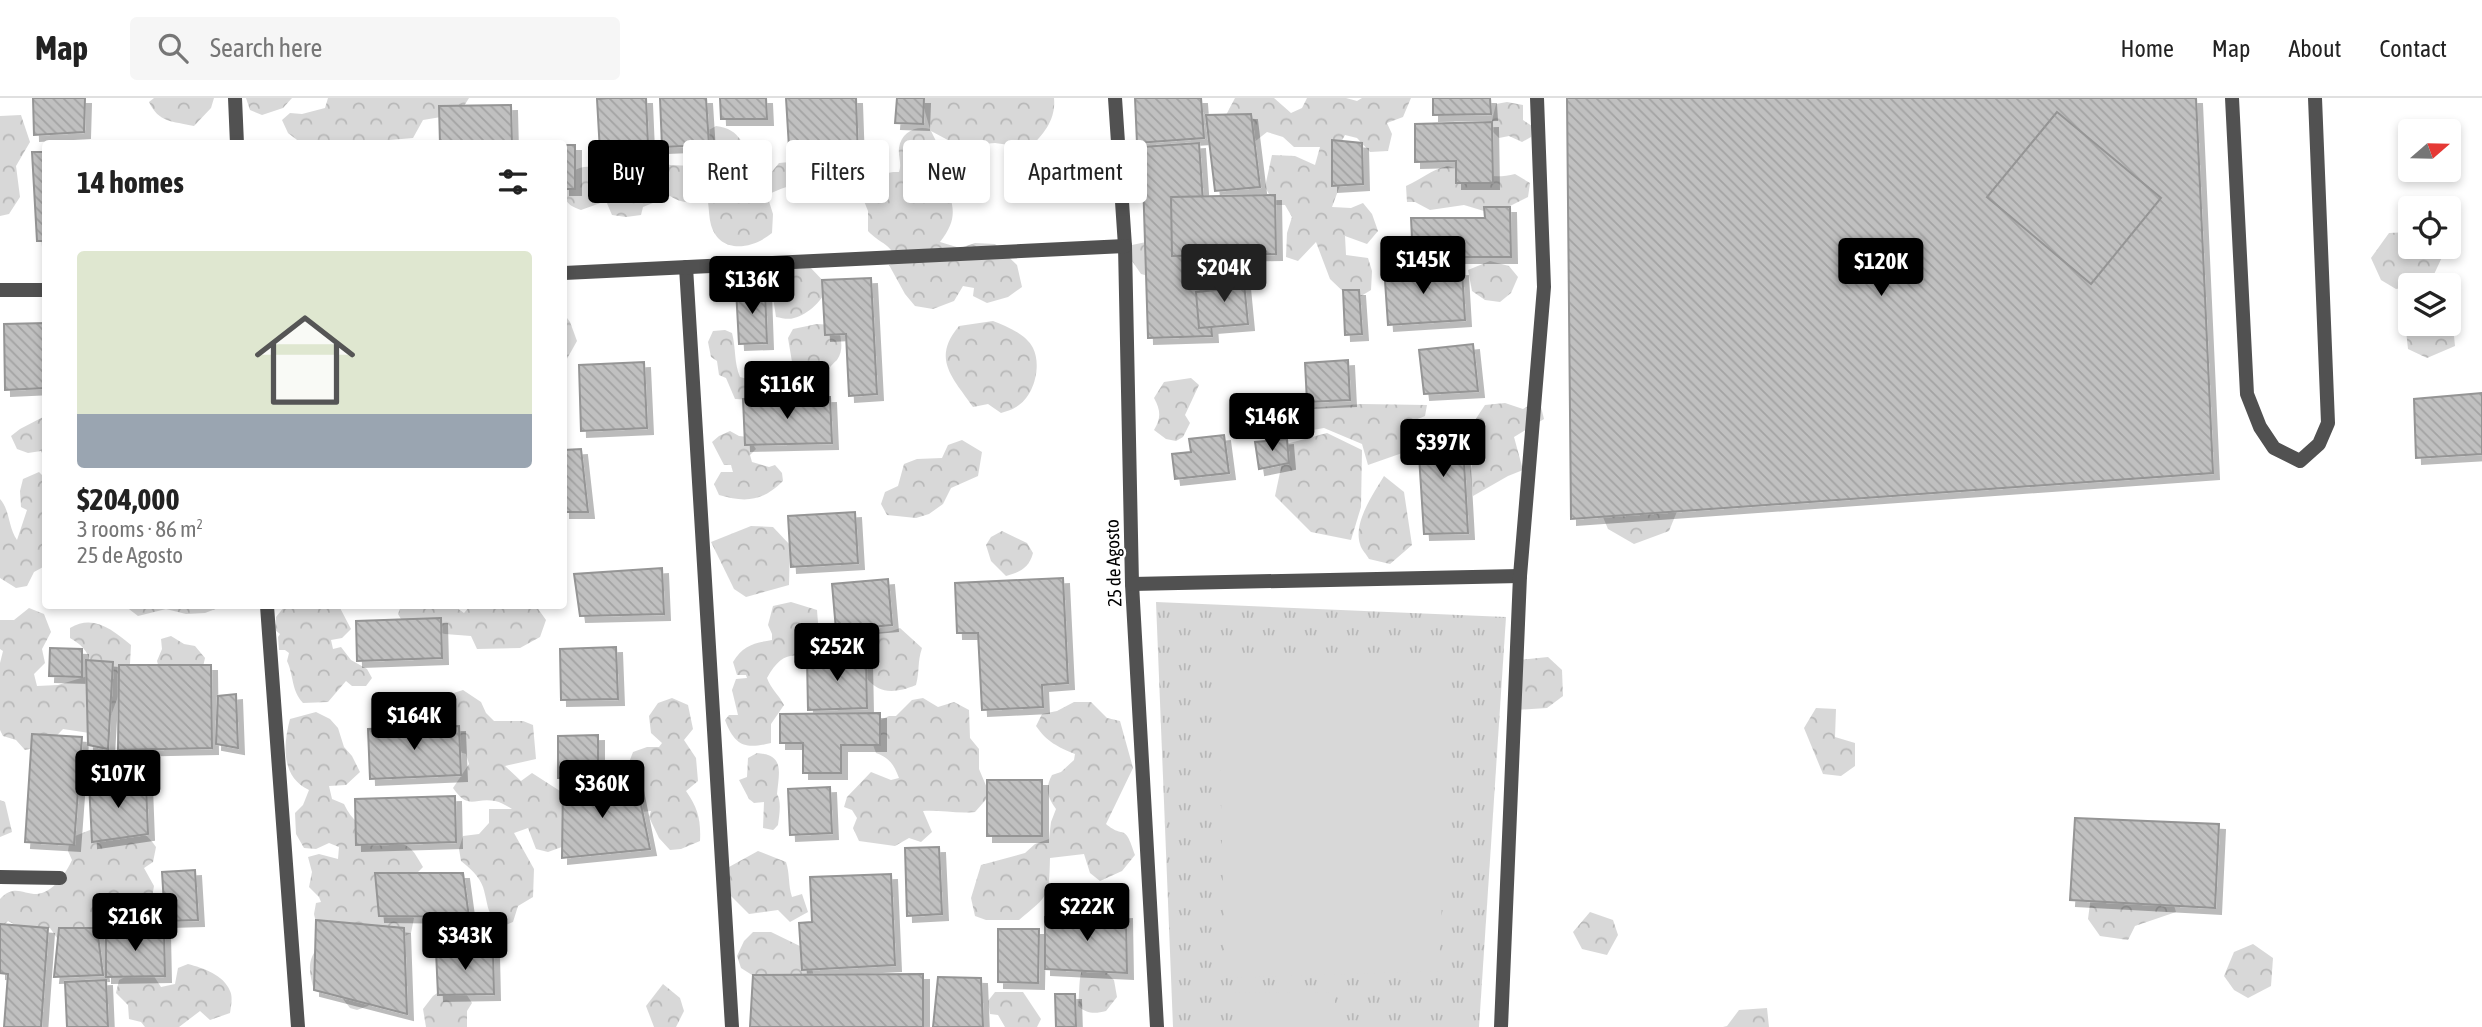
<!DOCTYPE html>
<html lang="en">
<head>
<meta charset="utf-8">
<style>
  :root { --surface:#fff; --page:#f6f6f6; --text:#222; --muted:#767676; --line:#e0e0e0; --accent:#000 }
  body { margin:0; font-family:"Asap Condensed",sans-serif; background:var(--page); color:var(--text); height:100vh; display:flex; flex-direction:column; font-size:26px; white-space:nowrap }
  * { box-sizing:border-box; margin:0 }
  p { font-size:23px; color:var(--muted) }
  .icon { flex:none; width:38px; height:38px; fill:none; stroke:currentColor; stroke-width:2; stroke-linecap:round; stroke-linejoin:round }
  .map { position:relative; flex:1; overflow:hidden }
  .panel { position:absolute; left:42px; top:42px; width:525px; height:469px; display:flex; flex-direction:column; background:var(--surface); border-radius:7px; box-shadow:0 4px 10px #0003 }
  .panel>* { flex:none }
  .banner { position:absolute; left:588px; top:42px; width:665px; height:63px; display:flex; gap:14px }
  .needle { width:46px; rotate:70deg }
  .tools { position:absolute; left:2398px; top:21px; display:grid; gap:14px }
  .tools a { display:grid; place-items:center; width:63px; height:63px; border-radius:7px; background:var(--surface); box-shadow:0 4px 10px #0003; font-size:35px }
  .price { position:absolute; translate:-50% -60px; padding:0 16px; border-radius:7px; background:var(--accent); color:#fff; font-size:23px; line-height:46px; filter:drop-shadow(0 2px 4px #0008) }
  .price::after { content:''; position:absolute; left:50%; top:42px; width:21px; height:16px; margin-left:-10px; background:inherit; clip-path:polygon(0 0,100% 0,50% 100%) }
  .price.on { background:#222; color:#fff }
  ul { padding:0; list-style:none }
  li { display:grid; align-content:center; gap:14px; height:371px; padding:0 35px }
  li span { display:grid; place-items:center; height:217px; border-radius:7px; color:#555 }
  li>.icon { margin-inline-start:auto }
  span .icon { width:126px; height:126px; fill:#fffc; stroke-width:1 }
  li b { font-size:30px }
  h2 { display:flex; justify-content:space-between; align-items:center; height:84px; padding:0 35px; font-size:30px }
  .chip { padding:0 24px; border-radius:7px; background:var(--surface); box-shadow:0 4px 10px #0003; font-size:24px; line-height:63px }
  .chip.on { background:var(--accent); color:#fff }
  header { display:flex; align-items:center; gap:42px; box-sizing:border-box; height:98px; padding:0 35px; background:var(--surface); border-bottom:2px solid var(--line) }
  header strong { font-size:33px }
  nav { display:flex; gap:38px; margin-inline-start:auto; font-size:24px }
  .search { width:490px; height:63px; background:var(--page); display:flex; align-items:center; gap:18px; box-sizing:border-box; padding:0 24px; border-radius:7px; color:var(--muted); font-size:26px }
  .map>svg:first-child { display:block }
  .forest { fill:url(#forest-crowns) }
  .park { fill:url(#park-tufts) }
  .pitch { fill:#d8d8d8 }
  .building { fill:url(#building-back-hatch); stroke:#959595; stroke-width:2; filter:url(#shadow) }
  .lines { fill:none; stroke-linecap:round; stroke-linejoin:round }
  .minor { stroke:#515151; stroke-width:14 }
  .labels { text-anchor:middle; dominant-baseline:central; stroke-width:5; stroke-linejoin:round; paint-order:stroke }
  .street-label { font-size:19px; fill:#000; stroke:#fff }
</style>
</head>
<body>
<header>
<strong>Map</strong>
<div class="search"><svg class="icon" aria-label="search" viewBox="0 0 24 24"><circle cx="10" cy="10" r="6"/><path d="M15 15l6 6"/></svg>Search here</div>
<nav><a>Home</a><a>Map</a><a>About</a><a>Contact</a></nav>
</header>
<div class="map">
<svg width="2482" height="929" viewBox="0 0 2482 929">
  <defs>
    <pattern id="forest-crowns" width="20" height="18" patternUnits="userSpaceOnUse" patternTransform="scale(1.75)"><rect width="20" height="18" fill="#d8d8d8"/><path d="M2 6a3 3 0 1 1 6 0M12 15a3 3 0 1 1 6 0" fill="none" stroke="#b8b8b8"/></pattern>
    <pattern id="park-tufts" width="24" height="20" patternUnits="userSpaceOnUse" patternTransform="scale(1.75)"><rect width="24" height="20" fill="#d8d8d8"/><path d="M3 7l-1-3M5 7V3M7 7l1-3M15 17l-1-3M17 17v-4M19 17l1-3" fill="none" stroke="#b8b8b8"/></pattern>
    <pattern id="building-back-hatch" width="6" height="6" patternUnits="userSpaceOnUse" patternTransform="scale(1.75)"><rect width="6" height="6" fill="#c0c0c0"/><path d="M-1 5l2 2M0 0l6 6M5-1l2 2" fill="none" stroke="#a3a3a3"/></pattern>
    <filter id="shadow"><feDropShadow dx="6" dy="6" stdDeviation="0" flood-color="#0004"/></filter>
  </defs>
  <rect width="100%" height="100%" fill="#fff"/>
  <g class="forest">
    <path d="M154,0H214L211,10L194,28C172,23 159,25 149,4Z"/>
    <path d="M246,0H292L283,10L262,17L250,12Z"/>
    <path d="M328,0H469L459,16L423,22L413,40L390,42L386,45H301L288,35L282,22L290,15L302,16L325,10Z"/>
    <path d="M921,0H1054C1056,22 1044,35 1030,50L995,45L959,48L931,33L936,43C930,57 929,65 936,79L943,80C954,107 959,120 940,144L960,150L975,145L995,146L1017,167L1022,189L1008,199L987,205L973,198L974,190L963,188L954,203L933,211L915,208L905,196L889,167L896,164C892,145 881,147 868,133V113L862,98C872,83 880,73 899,74C902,65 898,59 899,50C901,34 916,27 930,31Z"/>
    <path d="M1235,0H1274L1291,15L1302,10L1307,0H1346L1357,3L1362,0H1411L1403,19L1387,25L1392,36L1388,53L1370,54L1357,40L1345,37L1335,55L1342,82L1332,109L1351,110L1363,105L1372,116L1378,133L1367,146L1345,138L1346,157L1368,160L1372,173L1371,192L1353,203L1330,181L1316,144L1298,163L1286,159L1287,135L1292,119L1285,107H1275L1265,89L1272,57L1295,58L1315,67L1320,49H1294L1283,39L1267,34L1248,49L1225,19Z"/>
    <path d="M1507,4L1523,7V22L1532,28L1531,39L1522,44L1509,38L1499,40L1490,31L1496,6Z"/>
    <path d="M21,17L30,44L16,68L20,99L9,116L0,118V18Z"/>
    <path d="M716,28C741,31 744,48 753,69L770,76L779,65L790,64L804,79C792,89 780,90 767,97L773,116L772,135C753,151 720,157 711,127C709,120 709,111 708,104C693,105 682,106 670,98L643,109L641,117L626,119L612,117L606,103L581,112C566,107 564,102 564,86L569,82L573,73C584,67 593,67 604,75L611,64L638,48L656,51L661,63L670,67L693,68L700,61L692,59L693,41Z"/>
    <path d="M1448,68C1470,75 1493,82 1515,76L1530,85L1528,99L1494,116L1464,107L1430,112L1415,104H1407L1406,88C1422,81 1430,72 1448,68Z"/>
    <path d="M2410,134V149H2436L2443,157L2430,185L2396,191L2381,182L2371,160L2389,135Z"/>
    <path d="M1206,143L1219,165L1233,164L1249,151L1265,163V180L1257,189L1217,178L1194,187L1168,183L1141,176L1132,163V147L1146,144Z"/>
    <path d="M1490,163L1509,168L1518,179L1511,195L1500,204L1485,202L1472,193L1468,172Z"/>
    <path d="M809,168L828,188C824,201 808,217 794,220C788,222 782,220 776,219L773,199L777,194L782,193L778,176L783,171Z"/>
    <path d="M564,216L570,224L577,243L564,266Z"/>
    <path d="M2448,216L2452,218L2455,248L2427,260L2408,251L2405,223L2410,218V226H2448Z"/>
    <path d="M993,223C1006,228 1026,236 1033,250C1042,268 1034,299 1016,309C1012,312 1006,313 1001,315L988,306L973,309C953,280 931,261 959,228Z"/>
    <path d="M817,226L832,227L839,231C841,242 844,252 837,262C834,265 831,267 829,271C816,274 803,272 792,264L788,240L793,231Z"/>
    <path d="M725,232L732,235C736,250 734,265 740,279L751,282L756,291L754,302L735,301L726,280L719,277L717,263L711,259L708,244L713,233Z"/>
    <path d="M1191,280L1199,287L1185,317L1190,325L1183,339L1176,343L1166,341L1154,332C1161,320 1161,313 1154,300L1164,284Z"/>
    <path d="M1539,301L1544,321L1514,339L1523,372L1508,378L1473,398L1470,373L1473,365V325L1485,307L1505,305L1523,311Z"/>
    <path d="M1362,306L1427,307L1425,318L1408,325V353L1368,367L1362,346L1324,330L1296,335L1271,329L1281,312Z"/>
    <path d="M45,318V362L41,353L28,355L17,351L11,338L20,331Z"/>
    <path d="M730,333L739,338L748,339L756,351L750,357L752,364L769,369L775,367L782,375L783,383C763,403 746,405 719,397L714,386L721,374H733L731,367H724L712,344L719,338Z"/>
    <path d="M1327,335L1362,352L1361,409L1351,442L1311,434L1275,398L1286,346Z"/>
    <path d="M962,342L982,354L978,378L951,390L943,406L929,416L916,420L887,417L881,406L885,394L898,388L904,366L917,361L942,360L948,347Z"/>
    <path d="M39,374L45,380V468L34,474L27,488L16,490L0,480V401C10,412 8,429 17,442L27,412L21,409L20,393L23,381Z"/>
    <path d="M1384,378L1404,394L1412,447L1390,466L1369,461C1367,457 1361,451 1360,446C1353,424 1374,395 1384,378Z"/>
    <path d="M1685,394L1669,433L1634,446L1608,431L1600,412Z"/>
    <path d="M751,428L773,429L790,447L789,487L746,499L734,491L711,444Z"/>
    <path d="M1002,433L1027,445L1033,455C1029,470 1020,474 1006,478L991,463L986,447L991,439Z"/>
    <path d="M791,504L817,512L818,525L833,539L829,552L821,564C794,554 782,553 767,580C771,591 779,597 784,607L771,626V645C746,651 735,649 725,622L729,617H738L732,592L736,581L747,580L746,577H737L733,564C743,547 754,545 772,542V536L768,527L773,508Z"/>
    <path d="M125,508H218V510L205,515L186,516L166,511L138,518Z"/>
    <path d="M285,508H339L351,531L342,540L331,542L333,551L341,549L351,562L367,571L372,580L366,588H352L346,583L328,604L303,605C291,592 294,578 287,563L289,555L285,552H279L278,539L280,536L275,532L276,519Z"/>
    <path d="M401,508H454L464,515L470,508H536L546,522L540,539L520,550L477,551L471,538L445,536L404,526L398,516Z"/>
    <path d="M29,510L44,516L51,534L42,551L45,565L34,576L37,588L58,587L91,577C92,559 86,549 70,540V530C94,516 112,532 131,547L130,566L106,631L96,636L63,631L48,647L25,652L16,642L3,638L0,632V565L3,553L0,551V522H14Z"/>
    <path d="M900,530L922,550C917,565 920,572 916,587C878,603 865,585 851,551C869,525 877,540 900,530Z"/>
    <path d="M171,538L184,546L195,548L205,560L202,573L162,580L157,563L162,551L161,541Z"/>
    <path d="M1548,559L1562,572L1563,598L1547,610L1516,612L1510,563Z"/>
    <path d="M463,592L481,604L486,615L494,623H523L533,627L536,661L505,668L521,683L532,675L560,693L570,746L548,754L536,751L528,730L514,735L534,771L533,799L518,808L513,824L503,828C485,816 489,808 483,789C479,778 470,770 461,763L459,751L463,738L479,736L489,725V711H512C507,708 501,704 495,703C474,699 469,713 453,690L469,666L466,656L456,653L431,622L441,599Z"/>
    <path d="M672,600L688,607L693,631L684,642L696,660L698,683L686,693C698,710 701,722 700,743L681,751L670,752L659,740L649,719L651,713L640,714L616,689V674L628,667L633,654L647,649H659L662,645L651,635L649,618L658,605Z"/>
    <path d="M923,600L938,609L954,604L969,612L970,640L979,651V671L990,697L975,714C958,716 941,712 923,713L932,734L921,744L909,740L895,748L859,743L853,730L857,720L852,712L844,709L847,699L871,674L891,682L899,680C894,667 890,660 876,655L869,636L872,626L889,618H896L912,602Z"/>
    <path d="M1074,604H1091L1107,620L1120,623L1133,670L1106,726C1125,742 1124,723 1135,757L1122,773L1100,783L1090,775L1084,756L1050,760C1049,799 1049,797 1019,822H986L975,818L971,800L981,767L1025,755L1035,746L1049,741L1051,724L1056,711C1047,699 1045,690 1052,677L1061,674L1074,662L1075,656C1058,649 1047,644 1036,628L1042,616L1057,613Z"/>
    <path d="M1816,610L1836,611L1835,639L1855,645V668L1841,678L1823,676L1804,630Z"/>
    <path d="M316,614L330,621L338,630L344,649L352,658L360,674L346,687L329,688L332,701L344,706C360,740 385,731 411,751C416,756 419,763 423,769L408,784L400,810L414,820L411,835L395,843L387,901L357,912L350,910L340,897L322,895L314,892C309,874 306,860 321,847L314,816L316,805L321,804L319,799L309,789L312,774L308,759L319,756L338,761L339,749L329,745L316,751L304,750L296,736L295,715L303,707L309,692C281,679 283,647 290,621Z"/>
    <path d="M757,655C785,657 779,674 777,696C782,704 779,718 778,727L773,732L763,730L764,704L754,705L749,701L739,682L747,679L748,660Z"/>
    <path d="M0,702L5,704L12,734L0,739Z"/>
    <path d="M100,728C124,729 141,726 156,749L153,764L144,770L154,788L152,799L139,817L123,818L109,816L97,830L66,843L57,840L50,830C33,836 23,831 8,823L0,831V801C14,786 22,796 37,796C53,795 66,775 72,762L68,753L70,740Z"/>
    <path d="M758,753L786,764C790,776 788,787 792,799L802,796L808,814L790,824L778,812L749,816L730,797L729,769Z"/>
    <path d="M2091,798L2173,804L2176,814L2135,828L2128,842L2100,838L2088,821Z"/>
    <path d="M1590,814L1613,822L1618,837L1607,857L1582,851L1573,834Z"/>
    <path d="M753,834H771L806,851L814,878L755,886L752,877L741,870L737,858L744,843Z"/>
    <path d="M2253,846L2273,860L2271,888L2248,900L2234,892L2224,878L2234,854Z"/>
    <path d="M188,866C203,870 224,877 230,893C233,899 231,908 230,915L210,922L200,913L179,929H145L141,924L129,921L128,907L116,895L119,882L133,875H152L161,889L175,886L178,870Z"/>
    <path d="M1083,868L1101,869L1114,882L1117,899L1106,913C1095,916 1087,916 1078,908C1080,894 1078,882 1083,868Z"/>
    <path d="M663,886L680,900L684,913L676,929H654L646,908Z"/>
    <path d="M443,891L465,894L472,905L467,913V929H426L423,911L433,898Z"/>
    <path d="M995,894H1023L1041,921L1037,929H1005L998,917L990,916L988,903Z"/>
    <path d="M1767,910L1769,929H1723L1727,928L1739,912Z"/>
  </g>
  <path class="park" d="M1156,504L1506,519L1479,929H1173Z"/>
  <g class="pitch">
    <path d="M1218,564H1452L1439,873L1225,880Z"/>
    <path d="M1335,894V929H1233L1232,895Z"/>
  </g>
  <g class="building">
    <path d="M33,0H85L84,34L34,37Z"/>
    <path d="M609,0H646L649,69L601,72L597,1Z"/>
    <path d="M660,0H706L709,47L662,49Z"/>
    <path d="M720,0H766L767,21H721Z"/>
    <path d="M786,0H856L858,58L840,59L841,81L791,83Z"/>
    <path d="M897,0H924L923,26L895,25Z"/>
    <path d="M1135,0H1201L1204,40L1137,45Z"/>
    <path d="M1433,0H1490L1491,16L1433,17Z"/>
    <path d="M1567,0H2196L2213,375L1571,421Z"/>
    <path d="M511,7L512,46H440L439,8Z"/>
    <path d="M2057,14L2161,100L2091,186L1987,99Z"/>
    <path d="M1251,16L1260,89L1215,93L1206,17Z"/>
    <path d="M1492,24L1493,85H1456V63L1415,64V26Z"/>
    <path d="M1332,42L1362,45L1363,86L1332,88Z"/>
    <path d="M1199,45L1212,238L1148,240L1142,49Z"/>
    <rect x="564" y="47" width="11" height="44"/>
    <path d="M32,54H46V143H37Z"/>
    <path d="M1275,97L1276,156L1172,158L1171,99Z"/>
    <path d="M1484,109H1510L1511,159H1424V141H1412L1411,120H1485Z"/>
    <path d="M1417,166L1418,175L1462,172L1465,222L1388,227L1384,168Z"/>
    <path d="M1243,174L1248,226L1199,230L1196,194L1227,191L1225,176Z"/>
    <path d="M871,180L877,296L849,298L846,236L825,237L822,182Z"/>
    <path d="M765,190L767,245L739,246L736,191Z"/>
    <path d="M1343,192H1359L1362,236L1345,237Z"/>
    <path d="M46,225V290L5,292L4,226Z"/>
    <path d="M1473,246L1478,293L1424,296L1419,252Z"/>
    <path d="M1348,262L1350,302L1307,304L1305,265Z"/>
    <path d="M644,264L647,330L581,333L579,267Z"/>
    <path d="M2482,295V356L2416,360L2414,301Z"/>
    <path d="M830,299L832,345L745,347L743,301Z"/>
    <path d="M1417,326L1462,328L1468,435L1424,436Z"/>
    <path d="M1224,337L1229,375L1175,381L1172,356L1191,354L1189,341Z"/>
    <path d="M1287,341L1289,365L1259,371L1255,344Z"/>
    <path d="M581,351L588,414H564V352Z"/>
    <path d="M855,414L858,465L791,469L788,418Z"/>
    <path d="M662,470L664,516L580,518L574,476Z"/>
    <path d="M1063,480L1068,585L1042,587L1043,609L982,612L978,535H957L955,485Z"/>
    <path d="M888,481L892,527L836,532L832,486Z"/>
    <path d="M441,520L442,560L357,563L356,523Z"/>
    <path d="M616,549L618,601L561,602L560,551Z"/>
    <path d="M50,550L82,551V579L49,578Z"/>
    <path d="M866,559L867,610L808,612L807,560Z"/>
    <path d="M86,562L113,564L108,651L88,647Z"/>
    <path d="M119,567H211L212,650L118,652Z"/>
    <path d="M236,596L238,650L216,646L218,598Z"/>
    <path d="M880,615V647H841V675H803V645H780V616Z"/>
    <path d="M459,628L461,677L370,681L368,631Z"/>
    <path d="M32,636L82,639L74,747L25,744Z"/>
    <path d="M598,637V680H558V638Z"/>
    <rect x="987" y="682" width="55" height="56"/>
    <path d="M89,684H146L148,736L92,744Z"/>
    <path d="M563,686L637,687L650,751L562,760Z"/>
    <path d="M830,689L832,735L790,737L788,691Z"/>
    <path d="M455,698L456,744L356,747L355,701Z"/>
    <path d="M2075,720L2219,726L2215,810L2070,802Z"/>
    <path d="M939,749L942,816L907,818L905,750Z"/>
    <path d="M195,772L198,822L165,823L162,774Z"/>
    <path d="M375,775H463L469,819L379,818Z"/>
    <path d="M891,776L895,867L802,872L799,825L812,824L810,779Z"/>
    <path d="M1126,815L1127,875L1045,871V819Z"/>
    <path d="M316,822L404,830L407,916L314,892Z"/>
    <path d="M0,826L48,830L41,929H4L8,876L0,875Z"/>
    <path d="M59,830H97L103,877L54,879Z"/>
    <path d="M106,831H164L165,878L106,879Z"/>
    <path d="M998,831H1039L1038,885L998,884Z"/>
    <path d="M493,852L494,896L438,897L436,853Z"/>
    <path d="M923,876V929H750L753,877Z"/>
    <path d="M938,879L981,880L983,929H933Z"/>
    <path d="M106,882L108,929H67L65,884Z"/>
    <path d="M1055,896H1075L1076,929H1056Z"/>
  </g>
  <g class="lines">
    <g class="minor">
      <path d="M235,0L237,46"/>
      <path d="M1115,0L1125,148L1132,486L1157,929"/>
      <path d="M2232,0L2247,296L2260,329L2274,350L2300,363L2319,346L2328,325L2315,0"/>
      <path d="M686,169L732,929"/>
      <path d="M564,175L1125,148"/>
      <path d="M0,192H46"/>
      <path d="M1132,486L1520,478"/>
      <path d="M267,508L298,929"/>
      <path d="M0,779L60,780"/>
      <path d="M1501,929L1520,478L1544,189L1537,0"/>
    </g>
  </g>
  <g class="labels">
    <g class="street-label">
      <text transform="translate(1113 465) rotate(-92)">25 de Agosto</text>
    </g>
  </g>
</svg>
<div class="tools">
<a><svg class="needle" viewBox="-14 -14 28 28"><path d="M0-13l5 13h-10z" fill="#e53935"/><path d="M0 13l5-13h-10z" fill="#767676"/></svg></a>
<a><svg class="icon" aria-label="locate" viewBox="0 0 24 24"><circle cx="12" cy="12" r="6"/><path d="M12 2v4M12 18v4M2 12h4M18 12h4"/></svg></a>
<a><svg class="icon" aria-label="layers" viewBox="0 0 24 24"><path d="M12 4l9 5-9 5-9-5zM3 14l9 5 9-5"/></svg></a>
</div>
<b class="price" style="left:1423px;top:198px">$145K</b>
<b class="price" style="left:1881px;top:200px">$120K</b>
<b class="price on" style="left:1224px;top:206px">$204K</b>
<b class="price" style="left:752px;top:218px">$136K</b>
<b class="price" style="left:787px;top:323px">$116K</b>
<b class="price" style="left:1272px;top:355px">$146K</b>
<b class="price" style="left:1443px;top:381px">$397K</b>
<b class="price" style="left:837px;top:585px">$252K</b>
<b class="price" style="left:414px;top:654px">$164K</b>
<b class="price" style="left:118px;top:712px">$107K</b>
<b class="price" style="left:602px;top:722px">$360K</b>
<b class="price" style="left:1087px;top:845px">$222K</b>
<b class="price" style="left:135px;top:855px">$216K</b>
<b class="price" style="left:465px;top:874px">$343K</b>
<div class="banner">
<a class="chip on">Buy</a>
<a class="chip">Rent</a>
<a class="chip">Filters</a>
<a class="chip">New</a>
<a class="chip">Apartment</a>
</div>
<section class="panel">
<h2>14 homes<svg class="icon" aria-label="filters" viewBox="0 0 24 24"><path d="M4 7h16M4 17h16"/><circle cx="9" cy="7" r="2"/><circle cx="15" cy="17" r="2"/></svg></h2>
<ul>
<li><span style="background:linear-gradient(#dfe7d0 75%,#9aa5b1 0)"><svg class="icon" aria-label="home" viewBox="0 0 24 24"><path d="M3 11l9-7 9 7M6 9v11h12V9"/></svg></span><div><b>$204,000</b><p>3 rooms · 86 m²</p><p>25 de Agosto</p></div></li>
</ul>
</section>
</div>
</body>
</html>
